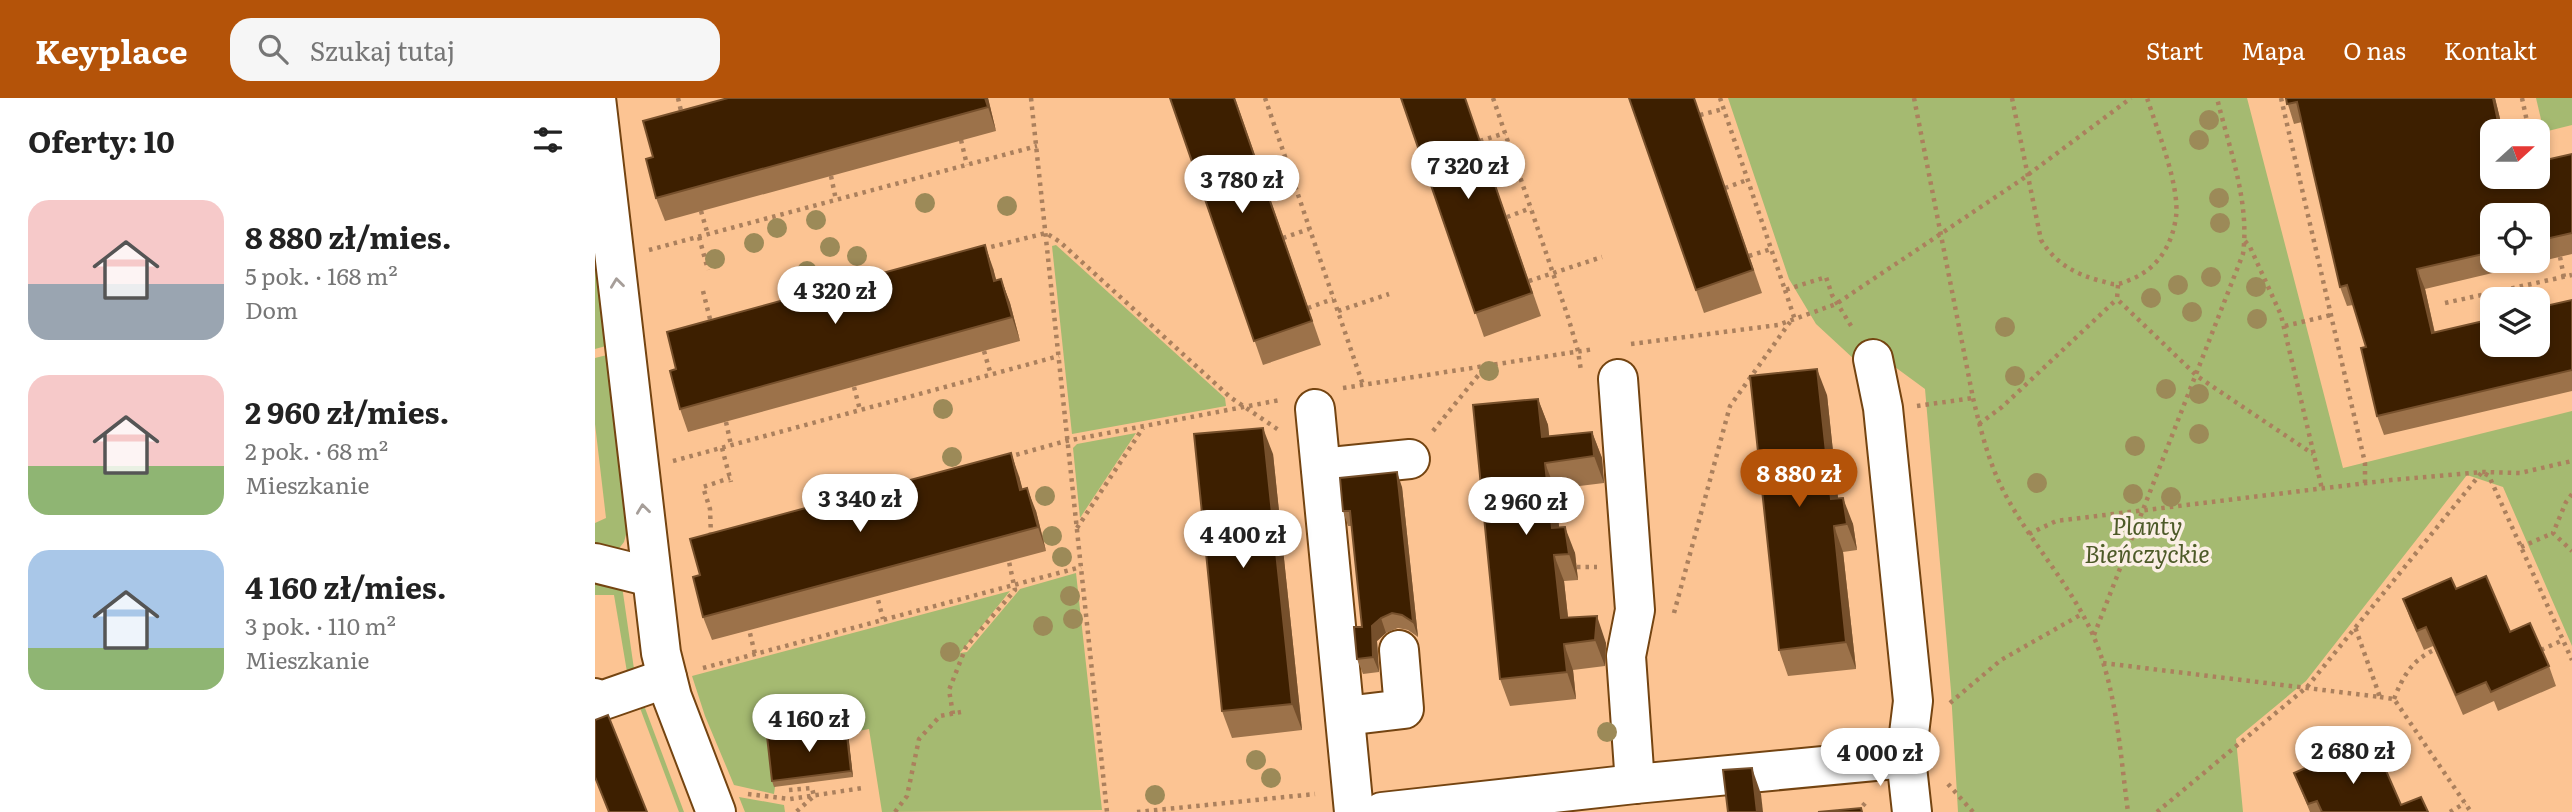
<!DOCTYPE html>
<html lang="pl">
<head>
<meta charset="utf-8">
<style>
  :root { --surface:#fff; --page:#f6f6f6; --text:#222; --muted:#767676; --accent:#b45309 }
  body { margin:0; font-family:Literata,serif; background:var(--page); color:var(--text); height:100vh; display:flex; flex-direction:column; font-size:26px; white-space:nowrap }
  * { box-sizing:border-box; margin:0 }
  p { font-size:23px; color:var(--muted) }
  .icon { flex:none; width:38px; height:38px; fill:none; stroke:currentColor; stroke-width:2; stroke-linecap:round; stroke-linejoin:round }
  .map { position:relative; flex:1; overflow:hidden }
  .side { display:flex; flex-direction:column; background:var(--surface); width:595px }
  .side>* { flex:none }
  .needle { width:46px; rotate:69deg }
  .tools { position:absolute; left:1885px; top:21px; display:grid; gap:14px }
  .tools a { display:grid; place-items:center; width:70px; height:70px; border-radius:14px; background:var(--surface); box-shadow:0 4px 10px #0003; font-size:35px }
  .price { position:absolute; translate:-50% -60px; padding:0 16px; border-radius:24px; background:#fff; color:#222; font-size:23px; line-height:46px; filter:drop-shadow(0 2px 4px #0008) }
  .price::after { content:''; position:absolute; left:50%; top:42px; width:21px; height:16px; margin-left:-10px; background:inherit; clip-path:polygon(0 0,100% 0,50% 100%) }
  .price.active { background:var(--accent); color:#fff }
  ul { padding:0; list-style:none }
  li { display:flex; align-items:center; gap:21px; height:175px; padding:0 28px }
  li span { display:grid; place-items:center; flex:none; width:196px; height:140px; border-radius:21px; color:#555 }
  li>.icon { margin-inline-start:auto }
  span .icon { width:84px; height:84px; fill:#fffc; stroke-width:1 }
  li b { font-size:30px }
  h2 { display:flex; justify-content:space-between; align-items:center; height:84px; padding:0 28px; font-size:30px }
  header { display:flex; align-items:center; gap:42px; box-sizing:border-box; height:98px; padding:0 35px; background:var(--accent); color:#fff }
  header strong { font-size:33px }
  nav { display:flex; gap:38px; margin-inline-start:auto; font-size:24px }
  .search { width:490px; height:63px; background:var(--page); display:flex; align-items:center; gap:18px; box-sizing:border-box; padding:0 24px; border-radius:21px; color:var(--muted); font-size:26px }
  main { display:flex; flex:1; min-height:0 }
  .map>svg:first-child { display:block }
  .green { fill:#a5ba71 }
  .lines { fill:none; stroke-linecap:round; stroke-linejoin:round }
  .minor-casing { stroke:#744411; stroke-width:42 }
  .path { stroke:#ab805d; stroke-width:4.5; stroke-dasharray:3.5 5; stroke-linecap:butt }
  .minor { stroke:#fff; stroke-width:38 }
  .tree { fill:#9c8a58 }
  .wall { fill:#9c724a; fill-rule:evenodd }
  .shaded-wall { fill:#76502c }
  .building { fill:#3d1f00; stroke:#76502c; stroke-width:2 }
  .oneway { stroke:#a69e99 }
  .labels { text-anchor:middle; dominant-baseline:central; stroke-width:7; stroke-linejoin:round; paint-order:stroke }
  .park-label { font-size:24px; font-style:italic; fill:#4d5a28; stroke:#fbefe5 }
</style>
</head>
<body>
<header>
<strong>Keyplace</strong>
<div class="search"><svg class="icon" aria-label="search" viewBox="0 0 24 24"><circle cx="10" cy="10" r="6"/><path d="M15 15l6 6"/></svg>Szukaj tutaj</div>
<nav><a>Start</a><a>Mapa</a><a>O nas</a><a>Kontakt</a></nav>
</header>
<main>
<section class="side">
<h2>Oferty: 10<svg class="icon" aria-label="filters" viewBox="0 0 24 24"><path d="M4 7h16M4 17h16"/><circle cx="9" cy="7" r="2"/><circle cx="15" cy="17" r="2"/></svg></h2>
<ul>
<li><span style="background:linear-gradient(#f6c9c9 60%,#9aa5b1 0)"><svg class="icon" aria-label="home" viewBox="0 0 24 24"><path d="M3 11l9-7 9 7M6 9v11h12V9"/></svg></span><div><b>8 880 zł/mies.</b><p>5 pok. · 168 m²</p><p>Dom</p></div></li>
<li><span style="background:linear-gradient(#f6c9c9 65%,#8fb573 0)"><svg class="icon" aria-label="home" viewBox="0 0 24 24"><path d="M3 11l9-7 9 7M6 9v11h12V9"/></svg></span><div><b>2 960 zł/mies.</b><p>2 pok. · 68 m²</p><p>Mieszkanie</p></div></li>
<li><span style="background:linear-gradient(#a9c7e8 70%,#8fb573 0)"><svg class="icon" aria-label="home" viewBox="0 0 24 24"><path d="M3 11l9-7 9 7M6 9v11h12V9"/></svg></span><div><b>4 160 zł/mies.</b><p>3 pok. · 110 m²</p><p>Mieszkanie</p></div></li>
</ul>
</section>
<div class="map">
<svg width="1977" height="714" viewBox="0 0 1977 714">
  <rect width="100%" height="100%" fill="#fcc493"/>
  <g class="green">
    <path d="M1133,0H1652L1748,370L1977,313V548L1908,389L1872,377L1711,583L1641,641L1648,714H1363L1356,593L1330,291L1285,258L1260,262L1221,226L1194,181Z"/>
    <path d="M1941,0H1977V27L1949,34Z"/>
    <path d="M461,147L630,300L631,308L477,336L457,148Z"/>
    <path d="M0,149L11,248L0,251Z"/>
    <path d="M12,257L32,433L29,444L22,453L0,454V425L11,420L0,326V260Z"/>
    <path d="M541,335L485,420L478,350L482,346Z"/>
    <path d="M481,475L507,712L287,714L274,631L253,635L180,689L179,696L139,687L110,618L97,578L415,493L365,555L372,554L425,491Z"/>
    <path d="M0,483L27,488L39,571L32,574L19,497H0Z"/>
    <path d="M42,602H47L89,714H84Z"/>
    <path d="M144,699L189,707L190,714H150Z"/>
  </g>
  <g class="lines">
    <defs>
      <g id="minor">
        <path d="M1,0L66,555L77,599L121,714"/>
        <path d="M1278,261L1288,310L1318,603L1311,660L1317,714"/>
        <path d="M1023,281L1040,512L1031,558L1040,686"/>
        <path d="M720,311L759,714"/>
        <path d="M726,370L815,361"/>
        <path d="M0,465L56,479"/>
        <path d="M0,600L3,604L72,580"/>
        <path d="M750,618L809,611L804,552"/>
        <path d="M787,714L1040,686L1311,660"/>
      </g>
    </defs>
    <use href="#minor" class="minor-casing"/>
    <g class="path">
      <path d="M83,0L86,13"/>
      <path d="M436,0L512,714"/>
      <path d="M670,0L768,287"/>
      <path d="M898,0L973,219L983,253L986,273"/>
      <path d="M1125,0L1190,192L1231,179L1237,197L1258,231"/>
      <path d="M1319,0L1378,300C1386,333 1394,366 1410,396C1436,445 1475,486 1498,537C1522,592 1525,655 1533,714"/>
      <path d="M1417,0L1446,142C1461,166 1480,176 1506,183C1511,184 1517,187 1522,186C1526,186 1532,183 1537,181C1563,170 1577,147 1581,119C1585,88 1562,31 1552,0"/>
      <path d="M1686,0L1770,365V385"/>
      <path d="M1927,0L1934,33"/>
      <path d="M1105,17L1128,11"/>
      <path d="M366,42L372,67"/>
      <path d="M885,43L910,35"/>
      <path d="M664,70L691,61"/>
      <path d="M236,78L241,102"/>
      <path d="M1130,90L1152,82"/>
      <path d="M106,113L113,137"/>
      <path d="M912,119L936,110"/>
      <path d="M104,139L113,172"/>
      <path d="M688,140L714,131"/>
      <path d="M1650,143L1655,149L1686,217L1727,391"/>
      <path d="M388,151L451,135L465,144L635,299L685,333"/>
      <path d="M54,152L442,48"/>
      <path d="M1154,158L1176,151"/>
      <path d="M1965,159L1969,179"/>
      <path d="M934,183L1007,159"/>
      <path d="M1523,187L1522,201L1602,278L1718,356"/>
      <path d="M1190,192L1200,222"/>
      <path d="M108,193L116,225"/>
      <path d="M1850,205L1977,177"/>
      <path d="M713,210L738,201"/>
      <path d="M743,213L794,196"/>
      <path d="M1690,228L1736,217"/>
      <path d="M1036,246L1183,227L1241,206L1426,82L1536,0"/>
      <path d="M389,253L396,277"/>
      <path d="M259,289L265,312"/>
      <path d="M748,290L999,251"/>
      <path d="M1322,308L1378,300"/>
      <path d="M131,324L136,347"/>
      <path d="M1384,326L1407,309L1522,201"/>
      <path d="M838,333L890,269"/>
      <path d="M127,350L136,384"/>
      <path d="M413,359L471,343L685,302"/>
      <path d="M78,363L464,258"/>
      <path d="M1977,396L1971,404L1958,435L1977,453"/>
      <path d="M482,430L548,330"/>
      <path d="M1434,436L1461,423L1796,382L1887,374L1925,375L1977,363"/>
      <path d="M116,438L115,411L108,389L135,380"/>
      <path d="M1926,449L1958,435"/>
      <path d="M982,469H1002"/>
      <path d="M281,494L288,521"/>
      <path d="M1079,515L1135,308L1195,224"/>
      <path d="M153,527L160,556"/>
      <path d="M1499,537L1648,156C1655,104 1634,50 1622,0"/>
      <path d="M1946,552L1968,542"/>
      <path d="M1508,565L1785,599L1760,529"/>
      <path d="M108,570L486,469"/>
      <path d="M1785,599L1799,601L1876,714"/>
      <path d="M1799,601C1808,578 1818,560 1842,551"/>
      <path d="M1355,605L1406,562L1487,516"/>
      <path d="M358,616L354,592L371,549L420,492L413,459"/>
      <path d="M1353,686L1378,714"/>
      <path d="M194,692L217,690L219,698L201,714"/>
      <path d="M153,696L195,701L268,690"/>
      <path d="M300,714L312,698L324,641L345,618L366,614"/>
      <path d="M542,714L720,696"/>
      <path d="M1262,714L1273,702"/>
      <path d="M1562,714L1712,589L1887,374L1894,378L1977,562"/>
      <path d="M1855,714L1870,705"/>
    </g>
    <use href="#minor" class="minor"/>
  </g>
  <g class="tree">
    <circle cx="1614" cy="22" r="10"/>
    <circle cx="1604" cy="42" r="10"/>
    <circle cx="1624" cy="100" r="10"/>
    <circle cx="330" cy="105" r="10"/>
    <circle cx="412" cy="108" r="10"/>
    <circle cx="221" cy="122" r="10"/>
    <circle cx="1625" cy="125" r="10"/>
    <circle cx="182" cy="130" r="10"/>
    <circle cx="159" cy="145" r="10"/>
    <circle cx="235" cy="149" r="10"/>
    <circle cx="262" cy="158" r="10"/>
    <circle cx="120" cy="161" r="10"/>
    <circle cx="212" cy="173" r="10"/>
    <circle cx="1616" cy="179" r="10"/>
    <circle cx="1583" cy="187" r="10"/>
    <circle cx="1661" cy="189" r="10"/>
    <circle cx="1556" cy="200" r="10"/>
    <circle cx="1597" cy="214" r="10"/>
    <circle cx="1662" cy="221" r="10"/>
    <circle cx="1410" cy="229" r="10"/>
    <circle cx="894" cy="273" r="10"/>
    <circle cx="1420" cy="278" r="10"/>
    <circle cx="1571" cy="291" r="10"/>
    <circle cx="1604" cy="296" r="10"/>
    <circle cx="348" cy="311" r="10"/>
    <circle cx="1604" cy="336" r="10"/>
    <circle cx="1540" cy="348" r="10"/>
    <circle cx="357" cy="359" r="10"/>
    <circle cx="1442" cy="385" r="10"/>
    <circle cx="1538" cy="396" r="10"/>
    <circle cx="450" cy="398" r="10"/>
    <circle cx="1576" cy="399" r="10"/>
    <circle cx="457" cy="438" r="10"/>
    <circle cx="467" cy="459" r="10"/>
    <circle cx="475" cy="498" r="10"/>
    <circle cx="478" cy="521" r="10"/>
    <circle cx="448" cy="528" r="10"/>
    <circle cx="355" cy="554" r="10"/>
    <circle cx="1012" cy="634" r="10"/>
    <circle cx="661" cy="662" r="10"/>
    <circle cx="676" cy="680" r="10"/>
    <circle cx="560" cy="697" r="10"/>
  </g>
  <g class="wall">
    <path d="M133,0H393L401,33L70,123L61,100L58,59Z"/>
    <path d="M575,0H640L726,247L668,267Z"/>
    <path d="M806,0H870L946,218L889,239Z"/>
    <path d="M1034,0H1099L1167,195L1109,215Z"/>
    <path d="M1691,0H1900L1908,33L1897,79L1977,56V156L1830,191L1840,235L1977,202V293L1789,337L1782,318L1771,249L1758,207L1752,208L1745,189L1707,24L1699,26ZM1897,117H1942V163H1897Z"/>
    <path d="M398,170L401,183L406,181L415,205L425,243L93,334L85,311Z"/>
    <path d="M1232,297L1243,401L1258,426L1262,452L1248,454L1261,571L1193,578L1184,552Z"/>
    <path d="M943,301L953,327L954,338L997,334L1007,360L1009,385L960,391L964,429L980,455L983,482L969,483L973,520L1011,545L1010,568L978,572L981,601L915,608L905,581Z"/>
    <path d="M678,356L707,632L637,640L627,613Z"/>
    <path d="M424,378L427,391L441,413L451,453L117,542L108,519Z"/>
    <path d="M807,389L823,539L813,532L803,530L791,535L782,543L784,574L768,576L762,561L767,529L757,428H753L748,413Z"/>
    <path d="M1861,491L1915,534L1954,568L1961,588L1903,613L1899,603L1868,617L1838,548L1829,552L1815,520L1808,501Z"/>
    <path d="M253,635L258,679L179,689L177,683Z"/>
    <path d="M1752,665L1806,707L1833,714H1715L1699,675Z"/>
  </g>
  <g class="shaded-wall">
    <path d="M390,0H393L401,33Z"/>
    <path d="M1898,0H1900L1908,33H1905Z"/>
    <path d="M390,147L398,170L408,207L399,183Z"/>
    <path d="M1822,171L1830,191L1844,255L1837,235Z"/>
    <path d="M406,181L415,205L425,243L417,219Z"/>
    <path d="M1222,271L1232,297L1246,428L1236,401Z"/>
    <path d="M943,301L953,327L957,365L947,339Z"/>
    <path d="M668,330L678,356L707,632L697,606Z"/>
    <path d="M997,334L1007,360L1009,385L999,358Z"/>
    <path d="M416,355L424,378L434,415L425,392Z"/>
    <path d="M950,365L960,391L967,456L957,430Z"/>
    <path d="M802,374L807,389L823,539L818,524Z"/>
    <path d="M432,390L441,413L451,453L443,429Z"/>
    <path d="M1248,400L1258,426L1262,452L1252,426Z"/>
    <path d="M1239,428L1248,454L1261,571L1251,544Z"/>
    <path d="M970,429L980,455L983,482L974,456Z"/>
    <path d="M959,457L969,483L976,546L966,520Z"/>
    <path d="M1002,518L1011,545L1010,568L1000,542Z"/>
    <path d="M786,520L791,535L782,543L784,574L778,559L777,528Z"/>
    <path d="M969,546L978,572L981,601L972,574Z"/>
    <path d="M251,629L253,635L258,679L256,673Z"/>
    <path d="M1157,670L1166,696L1168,714H1162Z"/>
  </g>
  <g class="building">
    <path d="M133,0H390L393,9L61,100L51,61L58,59L48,23Z"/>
    <path d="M575,0H639L717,223L659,243Z"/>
    <path d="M806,0H870L937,195L880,215Z"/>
    <path d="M1034,0H1099L1158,172L1101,192Z"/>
    <path d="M1691,0H1898L1905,33H1897V79H1942V64L1977,56V135L1942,143V117H1897V154L1822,171L1837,235L1897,221V247H1942V210L1977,202V272L1782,318L1766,250L1771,249L1752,187L1745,189L1702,4L1692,6Z"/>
    <path d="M390,147L399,183L406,181L417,219L85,311L75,273L81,271L72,234Z"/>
    <path d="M1222,271L1236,401L1248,400L1252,426L1239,428L1251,544L1184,552L1155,278Z"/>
    <path d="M943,301L947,339L997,334L999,358L950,365L957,430L970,429L974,456L959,457L966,520L1002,518L1000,542L969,546L972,574L905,581L878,307Z"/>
    <path d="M668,330L697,606L627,613L599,336Z"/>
    <path d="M416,355L425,392L432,390L443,429L108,519L98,479L105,477L95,441Z"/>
    <path d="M802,374L818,524L807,517L797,515L786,520L777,528L778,559L762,561L759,529H767L755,413H748L745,380Z"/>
    <path d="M1891,478L1915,534L1935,525L1954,568L1896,594L1891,584L1861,597L1831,529L1822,533L1808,501L1856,480L1861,491Z"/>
    <path d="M13,617L52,714H14L0,679V622Z"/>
    <path d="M251,629L256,673L177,683L172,638Z"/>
    <path d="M1782,652L1806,707L1826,699L1833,714H1727L1722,703L1713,706L1699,675L1747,654L1752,665Z"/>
    <path d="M1157,670L1162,714H1133L1128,672Z"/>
    <path d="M1266,710L1267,714H1223Z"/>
  </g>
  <defs><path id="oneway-chevron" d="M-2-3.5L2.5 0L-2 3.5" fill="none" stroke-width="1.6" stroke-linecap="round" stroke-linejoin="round" transform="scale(1.75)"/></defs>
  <g class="oneway">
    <use href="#oneway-chevron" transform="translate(22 185) rotate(-97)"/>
    <use href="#oneway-chevron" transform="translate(48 411) rotate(-97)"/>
  </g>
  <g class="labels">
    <g class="park-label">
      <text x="1552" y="426">Planty<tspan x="1552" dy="28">Bieńczyckie</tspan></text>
    </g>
  </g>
</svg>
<div class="tools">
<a><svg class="needle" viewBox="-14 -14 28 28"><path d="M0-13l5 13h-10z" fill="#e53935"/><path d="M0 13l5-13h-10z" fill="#767676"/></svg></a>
<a><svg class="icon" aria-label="locate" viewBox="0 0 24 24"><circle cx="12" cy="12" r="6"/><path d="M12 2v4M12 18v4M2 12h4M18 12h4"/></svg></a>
<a><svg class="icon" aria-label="layers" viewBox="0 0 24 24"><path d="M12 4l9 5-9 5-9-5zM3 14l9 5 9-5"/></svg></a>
</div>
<b class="price" style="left:873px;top:103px">7 320 zł</b>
<b class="price" style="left:647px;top:117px">3 780 zł</b>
<b class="price" style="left:240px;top:228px">4 320 zł</b>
<b class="price active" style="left:1204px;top:411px">8 880 zł</b>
<b class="price" style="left:265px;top:436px">3 340 zł</b>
<b class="price" style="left:931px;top:439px">2 960 zł</b>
<b class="price" style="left:648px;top:472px">4 400 zł</b>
<b class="price" style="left:214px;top:656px">4 160 zł</b>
<b class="price" style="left:1758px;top:688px">2 680 zł</b>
<b class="price" style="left:1285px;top:690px">4 000 zł</b>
</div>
</main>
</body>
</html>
